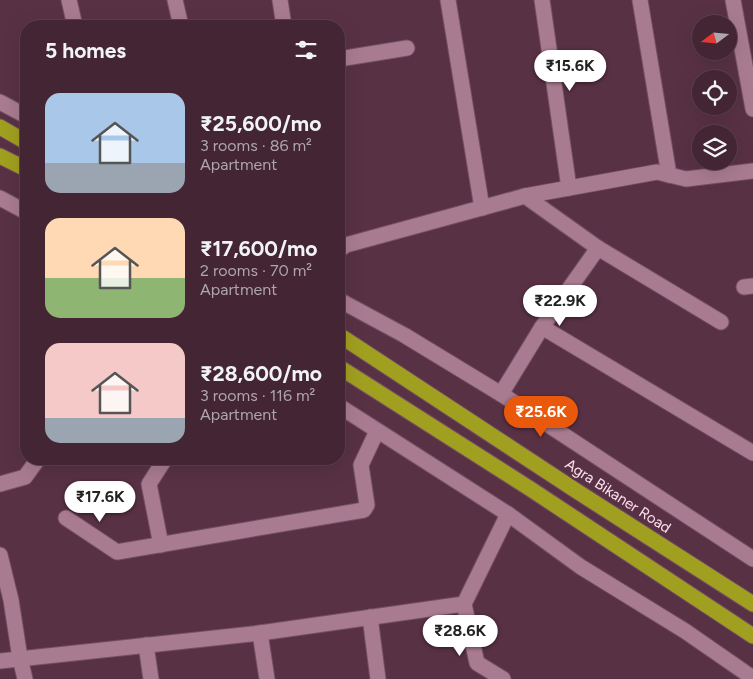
<!DOCTYPE html>
<html lang="en">
<head>
<meta charset="utf-8">
<style>
  :root { --surface:#432534; --page:#4d3140; --text:#f1f3f6; --muted:#afa5ac; --line:#5b424f; --accent:#ea580c }
  body { margin:0; font-family:Figtree,sans-serif; background:var(--page); color:var(--text); height:100vh; display:flex; flex-direction:column; font-size:19px; white-space:nowrap }
  * { box-sizing:border-box; margin:0 }
  p { font-size:16px; color:var(--muted) }
  .icon { flex:none; width:28px; height:28px; fill:none; stroke:currentColor; stroke-width:2; stroke-linecap:round; stroke-linejoin:round }
  .map { position:relative; flex:1; overflow:hidden }
  .sheet { position:absolute; left:20px; top:20px; width:325px; height:445px; display:flex; flex-direction:column; background:var(--surface); border-radius:20px; box-shadow:0 5px 20px #0002,0 0 0 1px var(--line) }
  .sheet>* { flex:none }
  .needle { width:32px; rotate:254deg }
  .buttons { position:absolute; left:692px; top:15px; display:grid; gap:10px }
  .buttons a { display:grid; place-items:center; width:45px; height:45px; border-radius:50%; background:var(--surface); box-shadow:0 5px 20px #0002,0 0 0 1px var(--line); font-size:25px }
  .price { position:absolute; translate:-50% -42px; padding:0 11px; border-radius:18px; background:#fff; color:#222; font-size:16px; line-height:32px; filter:drop-shadow(0 1px 2px #0008) }
  .price::after { content:''; position:absolute; left:50%; top:30px; width:15px; height:11px; margin-left:-8px; background:inherit; clip-path:polygon(0 0,100% 0,50% 100%) }
  .price.active { background:var(--accent); color:#fff }
  ul { padding:0; list-style:none }
  li { display:flex; align-items:center; gap:15px; height:125px; padding:0 25px }
  li span { display:grid; place-items:center; flex:none; width:140px; height:100px; border-radius:15px; color:#555 }
  li>.icon { margin-inline-start:auto }
  span .icon { width:60px; height:60px; fill:#fffc; stroke-width:1 }
  li b { font-size:21px }
  h2 { display:flex; justify-content:space-between; align-items:center; height:60px; padding:0 25px; font-size:21px }
  .map>svg:first-child { display:block }
  .lines { fill:none; stroke-linecap:round; stroke-linejoin:round }
  .minor-casing { stroke:#725062; stroke-width:17 }
  .highway-casing { stroke:#725062; stroke-width:17 }
  .minor { stroke:#a97b91; stroke-width:15 }
  .highway { stroke:#a19f20; stroke-width:15 }
  .labels { text-anchor:middle; dominant-baseline:central; stroke-width:4.5; stroke-linejoin:round; paint-order:stroke }
  .street-label { font-size:15px; fill:#fce1ed; stroke:#593145 }
</style>
</head>
<body>
<div class="map">
<svg width="753" height="679" viewBox="0 0 753 679">
  <rect width="100%" height="100%" fill="#593145"/>
  <g class="lines">
    <defs>
      <g id="minor">
        <path d="M69,0L75,26"/>
        <path d="M175,0L181,26"/>
        <path d="M280,0L284,26"/>
        <path d="M448,0L482,208"/>
        <path d="M542,0L569,188"/>
        <path d="M640,0L669,175"/>
        <path d="M733,0L753,109"/>
        <path d="M339,59L407,48"/>
        <path d="M0,102L26,116"/>
        <path d="M525,196L598,248L721,322"/>
        <path d="M0,198L26,212"/>
        <path d="M339,250L346,245L525,196L657,172L686,179L753,171"/>
        <path d="M744,287L753,286"/>
        <path d="M339,300L404,335L501,394L753,559"/>
        <path d="M542,327L753,453"/>
        <path d="M501,394L542,327L598,248"/>
        <path d="M339,406L508,514L581,567L685,631L753,678"/>
        <path d="M0,484L25,477L38,459"/>
        <path d="M66,518L117,552L364,510L367,505L361,465L377,431"/>
        <path d="M161,545L149,484L165,459"/>
        <path d="M0,555L11,600L20,658L25,679"/>
        <path d="M464,604L477,663L503,679"/>
        <path d="M370,617L378,679"/>
        <path d="M260,633L267,679"/>
        <path d="M146,645L151,679"/>
        <path d="M0,661L260,633L464,604L508,514"/>
      </g>
      <g id="highway">
        <path d="M0,127L26,142"/>
        <path d="M0,156L26,169"/>
        <path d="M339,335L575,490L753,604"/>
        <path d="M339,367L529,488L753,636"/>
      </g>
    </defs>
    <use href="#minor" class="minor-casing"/>
    <use href="#highway" class="highway-casing"/>
    <use href="#minor" class="minor"/>
    <use href="#highway" class="highway"/>
  </g>
  <g class="labels">
    <g class="street-label">
      <text transform="translate(618 496) rotate(33)">Agra Bikaner Road</text>
    </g>
  </g>
</svg>
<div class="buttons">
<a><svg class="needle" viewBox="-14 -14 28 28"><path d="M0-13l5 13h-10z" fill="#e53935"/><path d="M0 13l5-13h-10z" fill="#afa5ac"/></svg></a>
<a><svg class="icon" aria-label="locate" viewBox="0 0 24 24"><circle cx="12" cy="12" r="6"/><path d="M12 2v4M12 18v4M2 12h4M18 12h4"/></svg></a>
<a><svg class="icon" aria-label="layers" viewBox="0 0 24 24"><path d="M12 4l9 5-9 5-9-5zM3 14l9 5 9-5"/></svg></a>
</div>
<b class="price" style="left:570px;top:92px">₹15.6K</b>
<b class="price" style="left:560px;top:327px">₹22.9K</b>
<b class="price active" style="left:541px;top:438px">₹25.6K</b>
<b class="price" style="left:100px;top:523px">₹17.6K</b>
<b class="price" style="left:460px;top:657px">₹28.6K</b>
<section class="sheet">
<h2>5 homes<svg class="icon" aria-label="filters" viewBox="0 0 24 24"><path d="M4 7h16M4 17h16"/><circle cx="9" cy="7" r="2"/><circle cx="15" cy="17" r="2"/></svg></h2>
<ul>
<li><span style="background:linear-gradient(#a9c7e8 70%,#9aa5b1 0)"><svg class="icon" aria-label="home" viewBox="0 0 24 24"><path d="M3 11l9-7 9 7M6 9v11h12V9"/></svg></span><div><b>₹25,600/mo</b><p>3 rooms · 86 m²</p><p>Apartment</p></div></li>
<li><span style="background:linear-gradient(#ffd9b3 60%,#8fb573 0)"><svg class="icon" aria-label="home" viewBox="0 0 24 24"><path d="M3 11l9-7 9 7M6 9v11h12V9"/></svg></span><div><b>₹17,600/mo</b><p>2 rooms · 70 m²</p><p>Apartment</p></div></li>
<li><span style="background:linear-gradient(#f6c9c9 75%,#9aa5b1 0)"><svg class="icon" aria-label="home" viewBox="0 0 24 24"><path d="M3 11l9-7 9 7M6 9v11h12V9"/></svg></span><div><b>₹28,600/mo</b><p>3 rooms · 116 m²</p><p>Apartment</p></div></li>
</ul>
</section>
</div>
</body>
</html>
